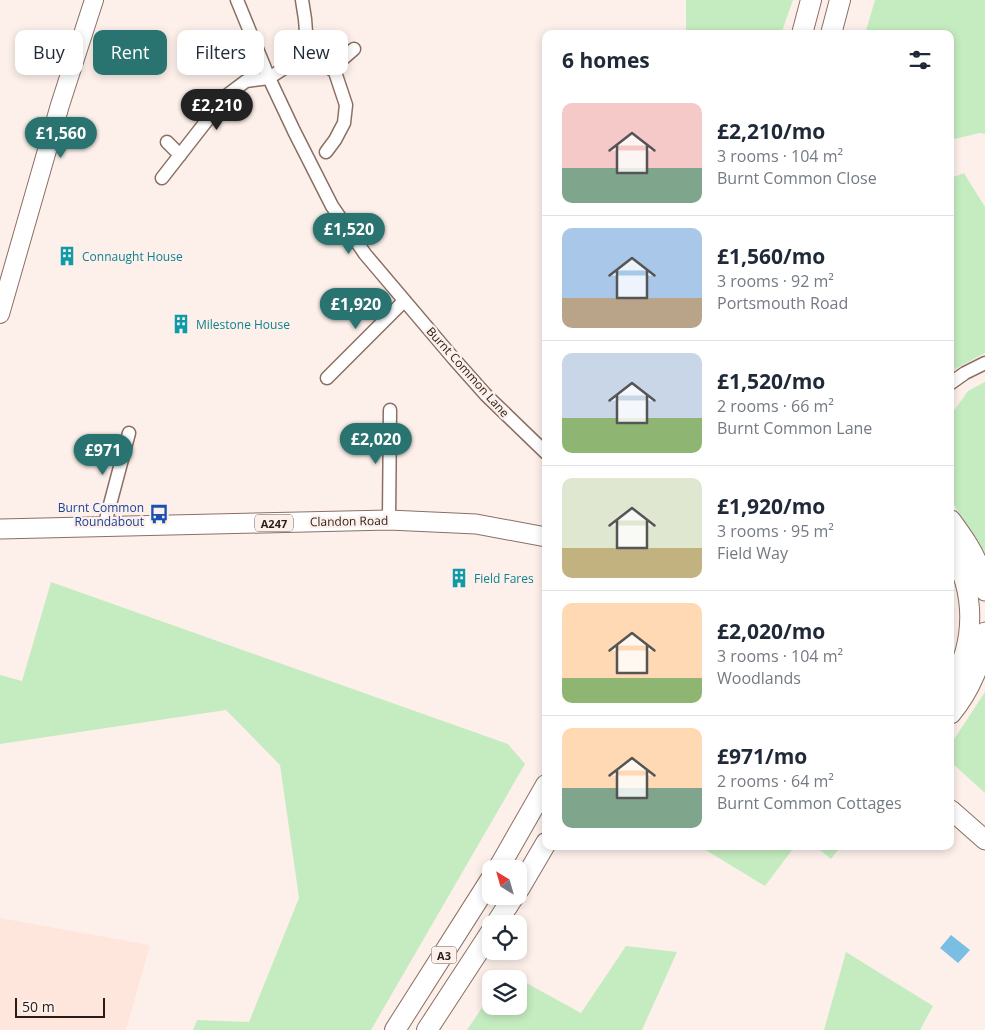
<!DOCTYPE html>
<html lang="en">
<head>
<meta charset="utf-8">
<style>
  :root { --surface:#fff; --page:#f2f2f3; --text:#1f2937; --muted:#747a83; --line:#e0e1e3; --accent:#297370 }
  body { margin:0; font-family:"Open Sans",sans-serif; background:var(--page); color:var(--text); height:100vh; display:flex; flex-direction:column; font-size:19px; white-space:nowrap }
  * { box-sizing:border-box; margin:0 }
  p { font-size:16px; color:var(--muted) }
  .icon { flex:none; width:28px; height:28px; fill:none; stroke:currentColor; stroke-width:2; stroke-linecap:round; stroke-linejoin:round }
  .map { position:relative; flex:1; overflow:hidden }
  .drawer { position:absolute; left:542px; top:30px; width:412px; height:820px; display:flex; flex-direction:column; background:var(--surface); border-radius:10px; box-shadow:0 2px 8px #0003 }
  .drawer>* { flex:none }
  .banner { position:absolute; left:15px; top:30px; width:452px; height:45px; display:flex; gap:10px }
  .needle { width:32px; rotate:323deg }
  .tools { position:absolute; left:482px; top:860px; display:grid; gap:10px }
  .tools a { display:grid; place-items:center; width:45px; height:45px; border-radius:10px; background:var(--surface); box-shadow:0 2px 8px #0003; font-size:25px }
  .scale { position:absolute; left:15px; bottom:12px; width:90px; box-sizing:border-box; padding-left:5px; border:2px solid #271c17; border-top:0; font-size:14px; line-height:18px; white-space:nowrap; color:#271c17; -webkit-text-stroke:4px #fdf0eb; paint-order:stroke }
  .price { position:absolute; translate:-50% -42px; padding:0 11px; border-radius:18px; background:var(--accent); color:#fff; font-size:16px; line-height:32px; filter:drop-shadow(0 1px 2px #0008) }
  .price::after { content:''; position:absolute; left:50%; top:30px; width:15px; height:11px; margin-left:-8px; background:inherit; clip-path:polygon(0 0,100% 0,50% 100%) }
  .price.current { background:#222; color:#fff }
  ul { padding:0; list-style:none }
  li { display:flex; align-items:center; gap:15px; height:125px; padding:0 20px }
  li+li { border-top:1px solid var(--line) }
  li span { display:grid; place-items:center; flex:none; width:140px; height:100px; border-radius:10px; color:#555 }
  li>.icon { margin-inline-start:auto }
  span .icon { width:60px; height:60px; fill:#fffc; stroke-width:1 }
  li b { font-size:21px }
  h2 { display:flex; justify-content:space-between; align-items:center; height:60px; padding:0 20px; font-size:21px }
  .chip { padding:0 18px; border-radius:10px; background:var(--surface); box-shadow:0 2px 8px #0003; font-size:18px; line-height:45px }
  .chip.current { background:var(--accent); color:#fff }
  .map>svg:first-child { display:block }
  .built { fill:#fee6dc }
  .green { fill:#c5ecc0 }
  .water { fill:#7abee3 }
  .lines { fill:none; stroke-linecap:round; stroke-linejoin:round }
  .minor-casing { stroke:#8b6f63; stroke-width:15 }
  .secondary-casing { stroke:#8b6f63; stroke-width:20 }
  .primary-casing { stroke:#8b6f63; stroke-width:21 }
  .trunk-casing { stroke:#8b6f63; stroke-width:22 }
  .minor { stroke:#fff; stroke-width:12 }
  .secondary { stroke:#fff; stroke-width:18 }
  .primary { stroke:#fff; stroke-width:19 }
  .trunk { stroke:#fff; stroke-width:20 }
  .labels { text-anchor:middle; dominant-baseline:central; stroke-width:4.5; stroke-linejoin:round; paint-order:stroke }
  .shield { fill:#fdf0eb; stroke:#675c57; stroke-width:1 }
  .shield-label { font-size:11px; font-weight:bold; fill:#271c17 }
  .culture-label { font-size:12px; fill:#0d838f; stroke:#fdf0eb; text-anchor:start }
  .street-label { font-size:12px; fill:#271c17; stroke:#fdf0eb }
  .transit-label { font-size:12px; fill:#164399; stroke:#fdf0eb; text-anchor:end }
</style>
</head>
<body>
<div class="map">
<svg width="985" height="1030" viewBox="0 0 985 1030">
  <rect width="100%" height="100%" fill="#fdf0eb"/>
  <path class="built" d="M0,918L150,945L126,1030H0Z"/>
  <g class="green">
    <path d="M686,0H793L781,34H686Z"/>
    <path d="M875,0H985V134L980,133L954,139L951,148V34H865Z"/>
    <path d="M964,173L985,207V353L951,371V178Z"/>
    <path d="M985,382V559L976,540L951,500V415L968,391Z"/>
    <path d="M51,582L508,744L525,764L371,1030H193L197,1020L249,1022L299,898L280,765L226,710L0,744V675L22,681Z"/>
    <path d="M985,692V793L951,762V744Z"/>
    <path d="M699,846H795L765,886Z"/>
    <path d="M815,846H841L831,859Z"/>
    <path d="M626,946L677,952L642,1030H467L491,994V1006H519V979L581,1013Z"/>
    <path d="M846,952L933,1006L920,1030H824Z"/>
  </g>
  <path class="water" d="M951,935L970,950L958,963L940,948Z"/>
  <g class="lines">
    <defs>
      <g id="minor">
        <path d="M237,0L269,78L294,131L332,206L365,254L454,359L486,395L546,453"/>
        <path d="M303,48L321,60L335,72L346,105L344,123L335,140L326,152"/>
        <path d="M331,69L354,49"/>
        <path d="M167,142L180,155"/>
        <path d="M162,178L226,96L246,81L269,78L289,65L298,54L303,48L306,32L305,19L302,0"/>
        <path d="M327,378L404,301"/>
        <path d="M951,383L965,373L985,363"/>
        <path d="M389,520L390,410"/>
        <path d="M104,527L129,433"/>
      </g>
      <path id="secondary" d="M0,314L60,105L94,0"/>
      <g id="primary">
        <path d="M951,520C962,535 975,553 980,570C982,577 983,584 985,591"/>
        <path d="M0,529L389,520L476,524L546,537"/>
        <path d="M951,549C976,593 976,641 951,685"/>
        <path d="M951,714C970,691 983,662 985,632"/>
        <path d="M951,810L985,840"/>
      </g>
      <g id="trunk">
        <path d="M802,34L811,0"/>
        <path d="M831,34L840,0"/>
        <path d="M498,869L546,785"/>
        <path d="M519,889L546,843"/>
        <path d="M496,924L514,896"/>
        <path d="M395,1030L491,879"/>
        <path d="M427,1030L491,932"/>
      </g>
    </defs>
    <use href="#minor" class="minor-casing"/>
    <use href="#secondary" class="secondary-casing"/>
    <use href="#primary" class="primary-casing"/>
    <use href="#trunk" class="trunk-casing"/>
    <use href="#minor" class="minor"/>
    <use href="#secondary" class="secondary"/>
    <use href="#primary" class="primary"/>
    <use href="#trunk" class="trunk"/>
  </g>
  <defs>
    <symbol id="building-bare" viewBox="-9 -9 18 18"><path d="M-4-6H4V6H1V3H-1V6H-4ZM-2.5-4.3h1.7v1.8h-1.7ZM.8-4.3h1.7v1.8H.8ZM-2.5-1h1.7V.8h-1.7ZM.8-1h1.7V.8H.8Z" fill="#0f9aa8" stroke="#fdf0eb" stroke-width="2.5" paint-order="stroke"/></symbol>
    <symbol id="bus-bare" viewBox="-9 -9 18 18"><path d="M-5-6H5V4H4V6H2V4H-2V6H-4V4H-5ZM-3.5-4V0h7V-4ZM-3.5 1.2v1.5H-2V1.2ZM2 1.2v1.5H3.5V1.2Z" fill="#1a4fb4" stroke="#fdf0eb" stroke-width="2.5" paint-order="stroke"/></symbol>
  </defs>
  <g fill-rule="evenodd">
    <use href="#building-bare" x="53" y="242" width="28" height="28"/>
    <use href="#building-bare" x="167" y="310" width="28" height="28"/>
    <use href="#bus-bare" x="145" y="500" width="28" height="28"/>
    <use href="#building-bare" x="445" y="564" width="28" height="28"/>
  </g>
  <g class="labels">
    <g class="shield">
      <rect x="255" y="514.5" width="38" height="17" rx="4"/>
      <rect x="431.5" y="946.5" width="25" height="17" rx="4"/>
    </g>
    <g class="shield-label">
      <text x="274" y="523">A247</text>
      <text x="444" y="955">A3</text>
    </g>
    <g class="culture-label">
      <text x="82" y="256">Connaught House</text>
      <text x="196" y="324">Milestone House</text>
      <text x="474" y="578">Field Fares</text>
    </g>
    <g class="street-label">
      <text transform="translate(468 372) rotate(48)">Burnt Common Lane</text>
      <text transform="translate(349 521) rotate(-1)">Clandon Road</text>
    </g>
    <g class="transit-label">
      <text x="144" y="507">Burnt Common<tspan x="144" dy="14">Roundabout</tspan></text>
    </g>
  </g>
</svg>
<div class="tools">
<a><svg class="needle" viewBox="-14 -14 28 28"><path d="M0-13l5 13h-10z" fill="#e53935"/><path d="M0 13l5-13h-10z" fill="#747a83"/></svg></a>
<a><svg class="icon" aria-label="locate" viewBox="0 0 24 24"><circle cx="12" cy="12" r="6"/><path d="M12 2v4M12 18v4M2 12h4M18 12h4"/></svg></a>
<a><svg class="icon" aria-label="layers" viewBox="0 0 24 24"><path d="M12 4l9 5-9 5-9-5zM3 14l9 5 9-5"/></svg></a>
</div>
<div class="scale">50 m</div>
<b class="price current" style="left:217px;top:131px">£2,210</b>
<b class="price" style="left:61px;top:159px">£1,560</b>
<b class="price" style="left:349px;top:255px">£1,520</b>
<b class="price" style="left:356px;top:330px">£1,920</b>
<b class="price" style="left:376px;top:465px">£2,020</b>
<b class="price" style="left:103px;top:476px">£971</b>
<div class="banner">
<a class="chip">Buy</a>
<a class="chip current">Rent</a>
<a class="chip">Filters</a>
<a class="chip">New</a>
</div>
<section class="drawer">
<h2>6 homes<svg class="icon" aria-label="filters" viewBox="0 0 24 24"><path d="M4 7h16M4 17h16"/><circle cx="9" cy="7" r="2"/><circle cx="15" cy="17" r="2"/></svg></h2>
<ul>
<li><span style="background:linear-gradient(#f6c9c9 65%,#7fa58c 0)"><svg class="icon" aria-label="home" viewBox="0 0 24 24"><path d="M3 11l9-7 9 7M6 9v11h12V9"/></svg></span><div><b>£2,210/mo</b><p>3 rooms · 104 m²</p><p>Burnt Common Close</p></div></li>
<li><span style="background:linear-gradient(#a9c7e8 70%,#b9a48a 0)"><svg class="icon" aria-label="home" viewBox="0 0 24 24"><path d="M3 11l9-7 9 7M6 9v11h12V9"/></svg></span><div><b>£1,560/mo</b><p>3 rooms · 92 m²</p><p>Portsmouth Road</p></div></li>
<li><span style="background:linear-gradient(#c9d6e8 65%,#8fb573 0)"><svg class="icon" aria-label="home" viewBox="0 0 24 24"><path d="M3 11l9-7 9 7M6 9v11h12V9"/></svg></span><div><b>£1,520/mo</b><p>2 rooms · 66 m²</p><p>Burnt Common Lane</p></div></li>
<li><span style="background:linear-gradient(#dfe7d0 70%,#c2b280 0)"><svg class="icon" aria-label="home" viewBox="0 0 24 24"><path d="M3 11l9-7 9 7M6 9v11h12V9"/></svg></span><div><b>£1,920/mo</b><p>3 rooms · 95 m²</p><p>Field Way</p></div></li>
<li><span style="background:linear-gradient(#ffd9b3 75%,#8fb573 0)"><svg class="icon" aria-label="home" viewBox="0 0 24 24"><path d="M3 11l9-7 9 7M6 9v11h12V9"/></svg></span><div><b>£2,020/mo</b><p>3 rooms · 104 m²</p><p>Woodlands</p></div></li>
<li><span style="background:linear-gradient(#ffd9b3 60%,#7fa58c 0)"><svg class="icon" aria-label="home" viewBox="0 0 24 24"><path d="M3 11l9-7 9 7M6 9v11h12V9"/></svg></span><div><b>£971/mo</b><p>2 rooms · 64 m²</p><p>Burnt Common Cottages</p></div></li>
</ul>
</section>
</div>
</body>
</html>
